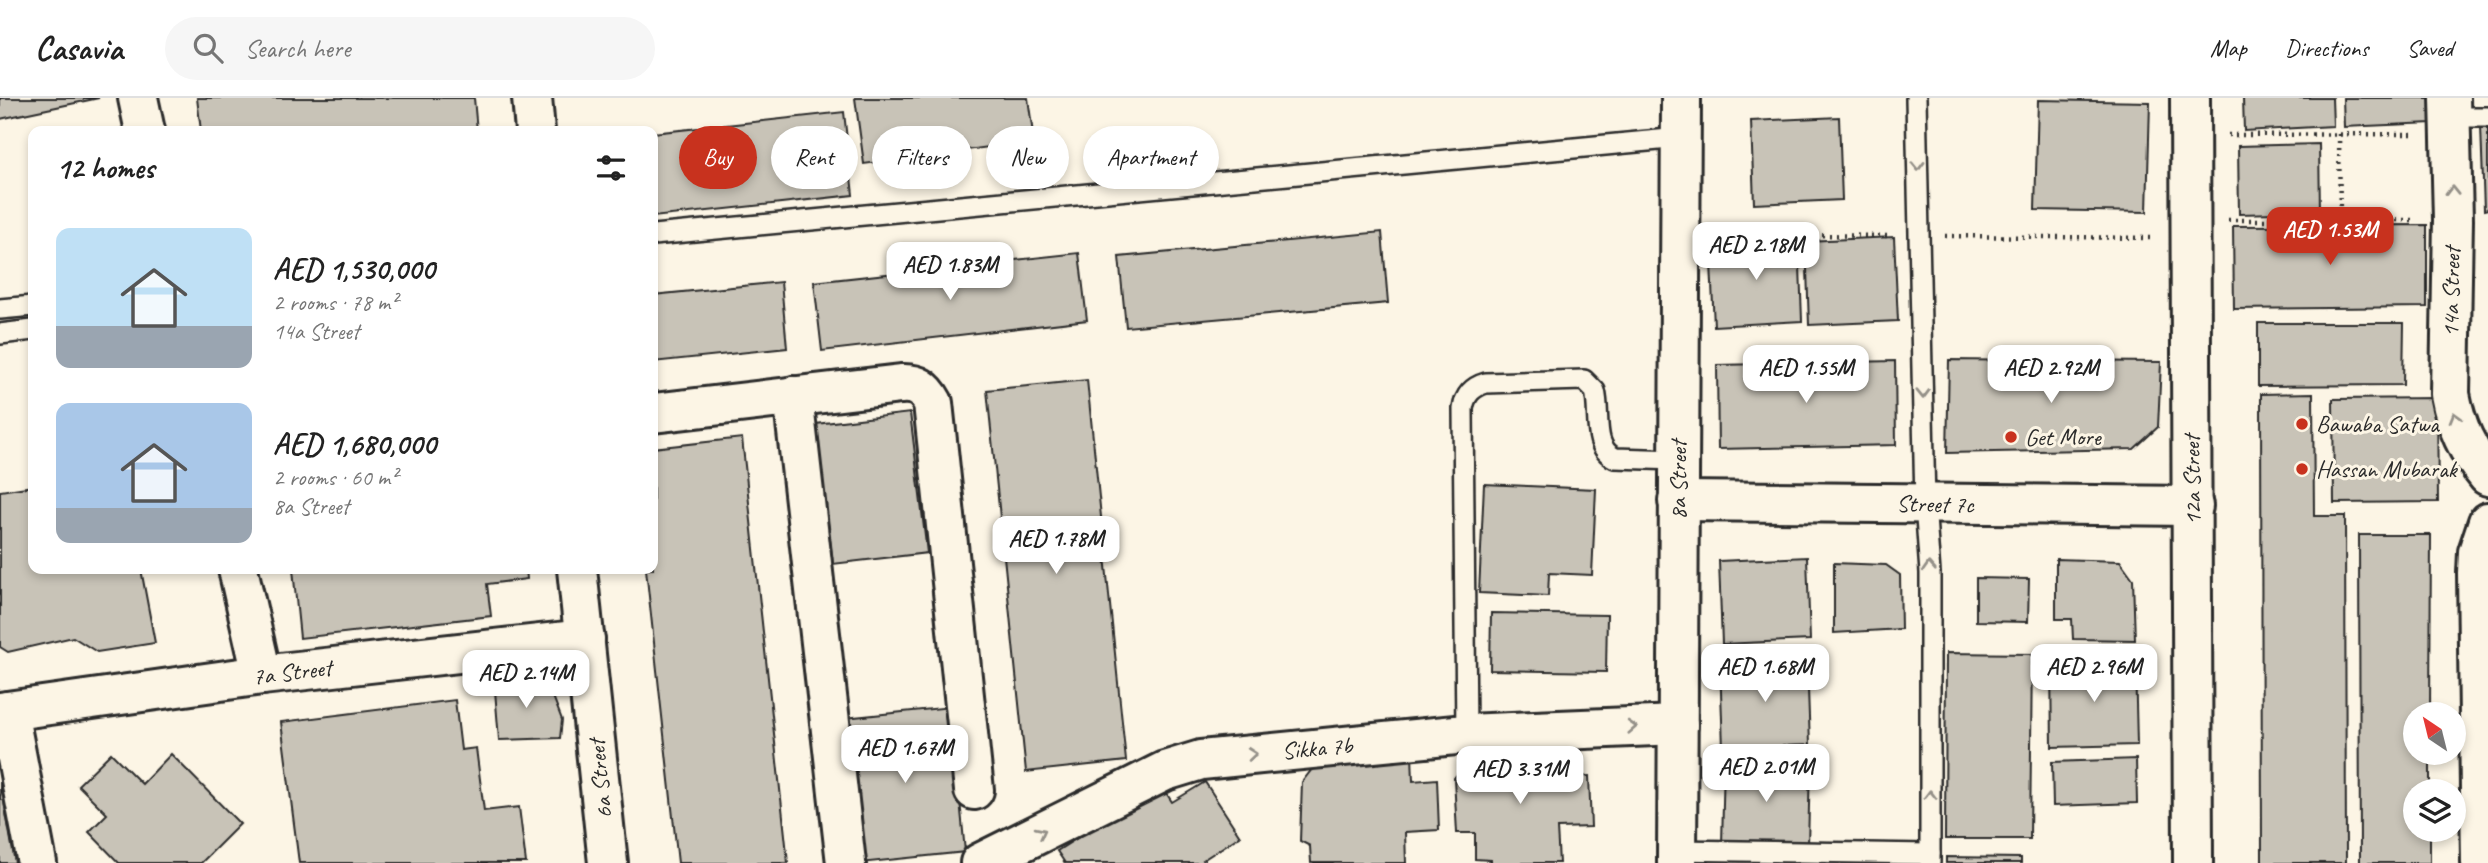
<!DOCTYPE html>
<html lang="en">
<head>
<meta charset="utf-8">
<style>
  :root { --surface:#fff; --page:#f6f6f6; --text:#222; --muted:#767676; --line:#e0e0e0; --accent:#c8321e }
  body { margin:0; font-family:Caveat,sans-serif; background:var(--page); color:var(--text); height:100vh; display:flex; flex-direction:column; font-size:26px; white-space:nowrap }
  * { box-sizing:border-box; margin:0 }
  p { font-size:23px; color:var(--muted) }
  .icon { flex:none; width:38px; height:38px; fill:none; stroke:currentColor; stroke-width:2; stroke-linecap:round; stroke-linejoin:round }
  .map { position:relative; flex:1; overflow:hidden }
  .details { position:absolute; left:28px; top:28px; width:630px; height:448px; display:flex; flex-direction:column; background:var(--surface); border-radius:14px; box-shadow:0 4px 10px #0003 }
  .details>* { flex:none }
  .guide { position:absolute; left:679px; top:28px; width:665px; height:63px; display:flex; gap:14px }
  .needle { width:46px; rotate:325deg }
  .fabs { position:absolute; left:2403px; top:604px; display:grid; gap:14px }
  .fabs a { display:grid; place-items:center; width:63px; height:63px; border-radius:50%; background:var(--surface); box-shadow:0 4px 10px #0003; font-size:35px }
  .price { position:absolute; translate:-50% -60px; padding:0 16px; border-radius:14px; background:#fff; color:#222; font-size:23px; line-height:46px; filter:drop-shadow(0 2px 4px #0008) }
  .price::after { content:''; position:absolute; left:50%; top:42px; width:21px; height:16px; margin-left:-10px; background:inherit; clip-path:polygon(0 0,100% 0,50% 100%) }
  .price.current { background:var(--accent); color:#fff }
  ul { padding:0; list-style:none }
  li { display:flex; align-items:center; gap:21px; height:175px; padding:0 28px }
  li span { display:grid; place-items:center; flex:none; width:196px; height:140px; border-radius:14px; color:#555 }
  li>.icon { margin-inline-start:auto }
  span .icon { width:84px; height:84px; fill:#fffc; stroke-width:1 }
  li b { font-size:30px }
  h2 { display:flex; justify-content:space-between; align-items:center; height:84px; padding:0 28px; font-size:30px }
  .pill { padding:0 24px; border-radius:32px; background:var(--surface); box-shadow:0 4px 10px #0003; font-size:24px; line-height:63px }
  .pill.current { background:var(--accent); color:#fff }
  header { display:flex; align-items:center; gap:42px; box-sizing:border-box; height:98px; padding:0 35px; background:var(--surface); border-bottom:2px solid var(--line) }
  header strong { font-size:33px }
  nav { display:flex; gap:38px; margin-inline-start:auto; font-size:24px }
  .search { width:490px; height:63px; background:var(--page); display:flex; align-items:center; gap:18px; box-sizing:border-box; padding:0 24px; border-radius:38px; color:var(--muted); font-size:26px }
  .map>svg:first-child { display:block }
  .building { fill:#c8c3b7; stroke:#2b2b2b; stroke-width:2 }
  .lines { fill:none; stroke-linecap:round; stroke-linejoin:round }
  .lane-casing { stroke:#2b2b2b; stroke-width:24 }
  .street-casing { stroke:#2b2b2b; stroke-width:44 }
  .path { stroke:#2b2b2b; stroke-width:4.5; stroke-dasharray:2 5; stroke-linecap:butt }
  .lane { stroke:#fcf5e5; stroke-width:19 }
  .street { stroke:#fcf5e5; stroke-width:38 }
  .oneway { stroke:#949088 }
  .poi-dot { fill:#c8321e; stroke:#fcf5e5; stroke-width:2.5 }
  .labels { text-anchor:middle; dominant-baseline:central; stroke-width:6; stroke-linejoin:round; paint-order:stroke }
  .street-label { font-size:24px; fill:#2b2b2b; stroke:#fcf5e5 }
  .poi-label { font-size:24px; fill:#2b2b2b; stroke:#fcf5e5; text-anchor:start }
</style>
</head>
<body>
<header>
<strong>Casavia</strong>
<div class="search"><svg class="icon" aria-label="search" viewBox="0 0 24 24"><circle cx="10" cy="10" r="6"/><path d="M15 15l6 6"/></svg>Search here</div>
<nav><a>Map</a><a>Directions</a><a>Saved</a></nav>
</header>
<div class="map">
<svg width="2488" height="765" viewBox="0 0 2488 765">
  <rect width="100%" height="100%" fill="#fcf5e5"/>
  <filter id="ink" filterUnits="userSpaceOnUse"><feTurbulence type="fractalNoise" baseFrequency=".0143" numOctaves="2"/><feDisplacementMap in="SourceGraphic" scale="14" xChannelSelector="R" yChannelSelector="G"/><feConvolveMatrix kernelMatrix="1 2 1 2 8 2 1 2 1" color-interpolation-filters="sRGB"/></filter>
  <g filter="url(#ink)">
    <g class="building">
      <path d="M0,0H99L0,21Z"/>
      <path d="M197,0H474L477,33H201Z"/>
      <path d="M855,0H1028L1034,43L864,66Z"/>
      <path d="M2243,0H2332L2333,28L2244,33Z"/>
      <path d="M2343,0H2432V25L2344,29Z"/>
      <path d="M2038,2L2150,4L2147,114L2035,112Z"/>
      <path d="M844,14L853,97L653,119V35Z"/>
      <path d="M1839,19L1842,102L1754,106L1751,23Z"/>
      <path d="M2481,28H2488V111L2484,112Z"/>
      <path d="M2319,46L2320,114L2239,116L2238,48Z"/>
      <path d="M2427,127V209L2234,211L2233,128Z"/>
      <path d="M1382,134L1388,205L1126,229L1119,159Z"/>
      <path d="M1894,139L1898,223L1809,227L1806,143Z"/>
      <path d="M1799,140L1802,223L1714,228L1710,144Z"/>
      <path d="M1079,155L1087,222L822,253L814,184Z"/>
      <path d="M781,184L787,250L653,264V197Z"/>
      <path d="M2258,225H2404L2403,287L2258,288Z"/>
      <path d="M1949,262L2161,264L2158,329L2134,351L1947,355Z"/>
      <path d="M1895,263L1896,347L1718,351L1717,267Z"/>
      <path d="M1087,282L1126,663L1026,674L987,292Z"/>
      <path d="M2313,295L2314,418H2345L2346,765H2262L2261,296Z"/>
      <path d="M2437,300L2438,404L2334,405L2333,301Z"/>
      <path d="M910,315L927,455L833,466L816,326Z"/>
      <path d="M742,340L788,765H678L646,471H653V350Z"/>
      <path d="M1484,386L1596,391L1592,477L1549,475L1548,498L1479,495Z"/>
      <path d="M33,388V471H141L155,545L97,554L73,539L8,554L0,549V393Z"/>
      <path d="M2359,437H2431L2430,616H2415V654H2430V693H2415V732H2430V765H2360Z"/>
      <path d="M1807,459L1810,542L1722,546L1719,463Z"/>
      <path d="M2056,461L2120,463L2133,481L2135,542L2073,541L2072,521H2056Z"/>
      <path d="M1834,465L1886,467L1900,477L1901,531L1834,535Z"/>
      <path d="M293,471H526L527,481L487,486L491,518L300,540Z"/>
      <path d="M1976,480L2029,481L2028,524L1976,523Z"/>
      <path d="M1491,515L1607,517L1606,574L1490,572Z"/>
      <path d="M1946,555L2032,556L2030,741H1945Z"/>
      <path d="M1807,562L1810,647L1723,650L1720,565Z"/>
      <path d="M2135,563L2137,647L2052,649L2051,565Z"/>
      <path d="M515,579L535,582L554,601L562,622L560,640L499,642L494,580Z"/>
      <path d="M455,602L461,652L476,650L484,713L519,709L526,765H299L281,624Z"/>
      <path d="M951,609L965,754L860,765L845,620Z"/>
      <path d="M1564,653L1565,679L1589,678L1591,729L1557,730L1559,765H1491V762L1475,761V735H1457L1454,680L1472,658Z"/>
      <path d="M111,655L142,686L171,656L240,726L201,765H119L89,734L107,716L78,687Z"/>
      <path d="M1412,656L1413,683L1437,681L1439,732L1405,734L1406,765H1311L1310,748L1300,743L1302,684L1320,661Z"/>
      <path d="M2136,661L2137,705L2053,708L2052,664Z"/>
      <path d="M1724,664L1810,666L1808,749L1722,747Z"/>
      <path d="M0,681L15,765H0Z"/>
      <path d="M1205,684L1240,738L1203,762L1205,765H1065L1057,753L1161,687L1172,704Z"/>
      <path d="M1946,759L2021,760V765H1946Z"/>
    </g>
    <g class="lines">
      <defs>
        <g id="lane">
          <path d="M1916,0L1925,406L1930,475V765"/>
          <path d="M2450,19H2488"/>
          <path d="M653,137L1680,40"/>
          <path d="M0,211L33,208"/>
          <path d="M0,236L33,232"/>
          <path d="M1466,636L1463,311C1465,297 1472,289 1486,285L1584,282L1595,293C1601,315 1591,349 1615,360L1678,362"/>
          <path d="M1677,752L1930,756"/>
        </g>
        <g id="street">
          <path d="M138,0L145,33"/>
          <path d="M532,0L535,33"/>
          <path d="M2190,0L2193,765"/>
          <path d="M2450,0L2453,122L2450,296C2456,328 2467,353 2488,378"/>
          <path d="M793,298L846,765"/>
          <path d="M653,315L901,286C917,285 925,290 933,305L974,692"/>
          <path d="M1678,403L2193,408"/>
          <path d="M238,471L262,577"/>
          <path d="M577,471L608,765"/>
          <path d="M8,613L37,765"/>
          <path d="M0,614L262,577L585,541"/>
          <path d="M980,765L1165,673L1201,662L1466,636L1678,627"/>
          <path d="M1677,765L1681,0"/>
          <path d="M2481,765L2477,475L2478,454L2488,424"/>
        </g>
      </defs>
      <use href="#lane" class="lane-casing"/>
      <use href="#street" class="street-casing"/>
      <g class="path">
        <path d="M2339,36L2340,122"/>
        <path d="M2228,37L2415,36"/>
        <path d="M2228,122H2415"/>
        <path d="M1717,136L1891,138"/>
        <path d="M1945,138L2153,140"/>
      </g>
      <use href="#lane" class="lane"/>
      <use href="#street" class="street"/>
    </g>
    <defs><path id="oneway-chevron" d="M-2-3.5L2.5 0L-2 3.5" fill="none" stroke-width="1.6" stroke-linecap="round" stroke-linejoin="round" transform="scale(1.75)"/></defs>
    <g class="oneway">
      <use href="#oneway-chevron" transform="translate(1918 68) rotate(89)"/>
      <use href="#oneway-chevron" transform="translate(2452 93) rotate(-91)"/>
      <use href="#oneway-chevron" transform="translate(1923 296) rotate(89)"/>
      <use href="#oneway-chevron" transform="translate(2455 319) rotate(-106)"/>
      <use href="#oneway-chevron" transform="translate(1929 469) rotate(-93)"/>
      <use href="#oneway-chevron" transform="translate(1632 629) rotate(-3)"/>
      <use href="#oneway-chevron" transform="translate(1252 656) rotate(-5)"/>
      <use href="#oneway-chevron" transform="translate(1930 697) rotate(-90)"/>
      <use href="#oneway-chevron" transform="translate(1041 734) rotate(-27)"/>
    </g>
  </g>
  <g class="poi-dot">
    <circle cx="2302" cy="326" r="7"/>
    <circle cx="2011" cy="339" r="7"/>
    <circle cx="2302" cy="371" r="7"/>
  </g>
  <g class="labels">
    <g class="street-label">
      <text transform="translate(2451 194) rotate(-89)">14a Street</text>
      <text transform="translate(1678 382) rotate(-90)">8a Street</text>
      <text transform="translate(2192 382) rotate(-91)">12a Street</text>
      <text transform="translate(1935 406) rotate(1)">Street 7c</text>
      <text transform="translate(292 574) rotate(-7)">7a Street</text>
      <text transform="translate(1317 650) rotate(-5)">Sikka 7b</text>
      <text transform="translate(600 681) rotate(-96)">6a Street</text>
    </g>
    <g class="poi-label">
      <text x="2316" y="326">Bawaba Satwa</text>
      <text x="2025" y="339">Get More</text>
      <text x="2316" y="371">Hassan Mubarak</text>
    </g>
  </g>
</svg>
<div class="fabs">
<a><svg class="needle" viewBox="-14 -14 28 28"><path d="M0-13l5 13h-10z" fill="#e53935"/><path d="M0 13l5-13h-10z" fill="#767676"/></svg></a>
<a><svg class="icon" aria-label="layers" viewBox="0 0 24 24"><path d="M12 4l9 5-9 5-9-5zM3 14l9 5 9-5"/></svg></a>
</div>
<b class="price current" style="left:2330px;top:169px">AED 1.53M</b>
<b class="price" style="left:1756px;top:184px">AED 2.18M</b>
<b class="price" style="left:950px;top:204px">AED 1.83M</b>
<b class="price" style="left:1806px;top:307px">AED 1.55M</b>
<b class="price" style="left:2051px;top:307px">AED 2.92M</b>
<b class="price" style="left:1056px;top:478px">AED 1.78M</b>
<b class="price" style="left:1765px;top:606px">AED 1.68M</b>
<b class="price" style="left:2094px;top:606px">AED 2.96M</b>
<b class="price" style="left:526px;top:612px">AED 2.14M</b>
<b class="price" style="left:905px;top:687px">AED 1.67M</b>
<b class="price" style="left:1766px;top:706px">AED 2.01M</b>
<b class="price" style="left:1520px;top:708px">AED 3.31M</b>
<div class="guide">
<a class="pill current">Buy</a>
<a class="pill">Rent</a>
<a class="pill">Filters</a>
<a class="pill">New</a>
<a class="pill">Apartment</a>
</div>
<section class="details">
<h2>12 homes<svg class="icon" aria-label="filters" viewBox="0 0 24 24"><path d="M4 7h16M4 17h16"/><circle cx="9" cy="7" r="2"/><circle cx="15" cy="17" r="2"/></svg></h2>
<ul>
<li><span style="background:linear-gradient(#bfe0f5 70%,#9aa5b1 0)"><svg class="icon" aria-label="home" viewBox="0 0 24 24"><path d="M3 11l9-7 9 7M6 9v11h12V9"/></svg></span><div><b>AED 1,530,000</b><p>2 rooms · 78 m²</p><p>14a Street</p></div></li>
<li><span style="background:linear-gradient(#a9c7e8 75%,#9aa5b1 0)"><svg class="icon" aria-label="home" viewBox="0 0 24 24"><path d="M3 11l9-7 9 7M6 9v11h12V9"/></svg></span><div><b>AED 1,680,000</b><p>2 rooms · 60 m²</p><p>8a Street</p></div></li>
</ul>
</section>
</div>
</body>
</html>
